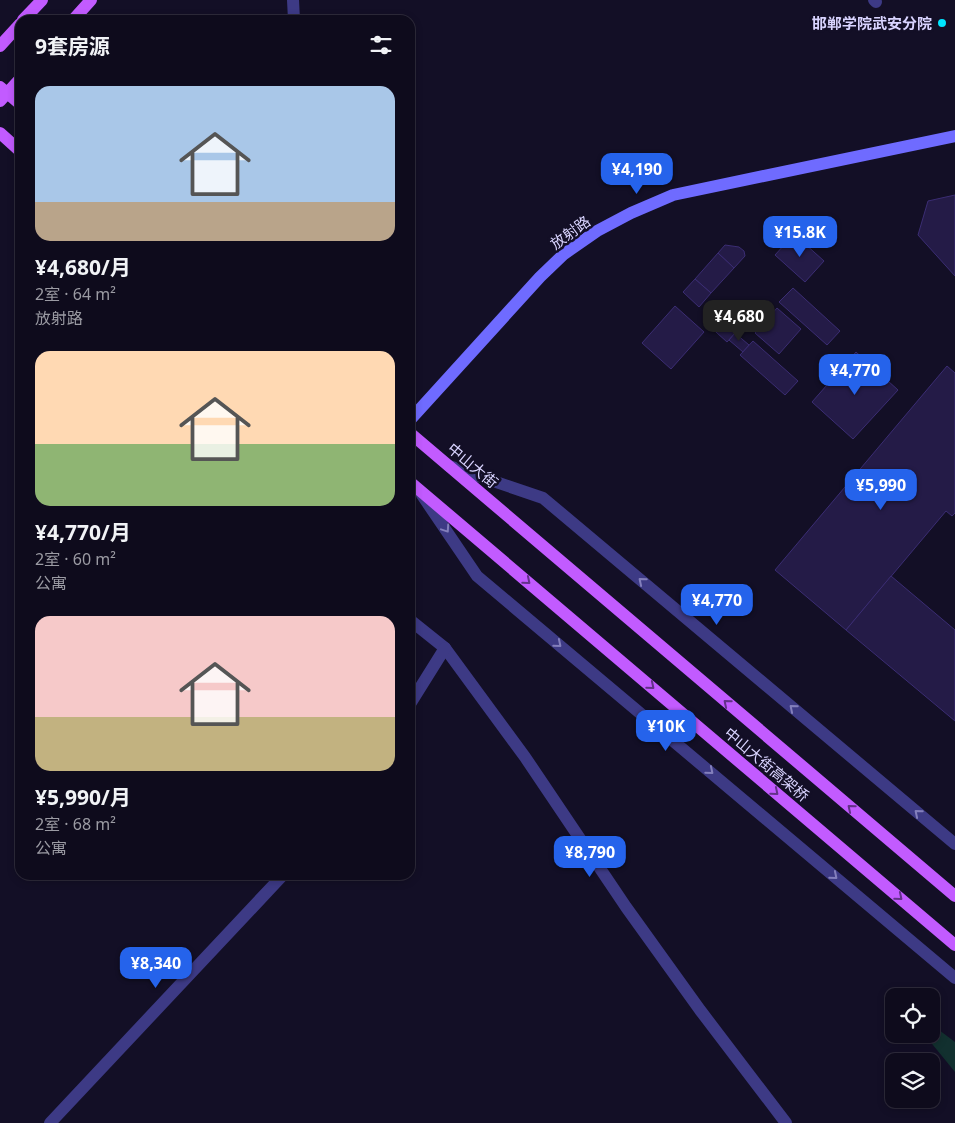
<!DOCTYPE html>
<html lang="zh">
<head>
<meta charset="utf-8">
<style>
  :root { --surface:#0e0b1c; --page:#171425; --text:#f1f3f6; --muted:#9b9ba3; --line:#2e2b3b; --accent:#2563eb }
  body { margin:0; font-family:"Noto Sans","Noto Sans SC",sans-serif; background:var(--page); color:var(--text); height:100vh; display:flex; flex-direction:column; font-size:19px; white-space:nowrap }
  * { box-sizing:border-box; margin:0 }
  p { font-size:16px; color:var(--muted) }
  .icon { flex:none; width:28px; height:28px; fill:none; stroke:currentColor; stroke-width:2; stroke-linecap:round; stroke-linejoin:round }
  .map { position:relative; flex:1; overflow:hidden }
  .details { position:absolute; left:15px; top:15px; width:400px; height:865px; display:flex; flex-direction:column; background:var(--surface); border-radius:15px; box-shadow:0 2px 8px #0003,0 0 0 1px var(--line) }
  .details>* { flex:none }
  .controls { position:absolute; left:885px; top:988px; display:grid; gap:10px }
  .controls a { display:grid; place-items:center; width:55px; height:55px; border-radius:10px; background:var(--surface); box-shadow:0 2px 8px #0003,0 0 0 1px var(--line); font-size:25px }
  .price { position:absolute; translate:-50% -42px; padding:0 11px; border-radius:10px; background:var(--accent); color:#fff; font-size:16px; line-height:32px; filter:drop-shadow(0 1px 2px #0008) }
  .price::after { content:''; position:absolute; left:50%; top:30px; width:15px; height:11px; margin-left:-8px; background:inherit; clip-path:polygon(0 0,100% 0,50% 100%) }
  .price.active { background:#222; color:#fff }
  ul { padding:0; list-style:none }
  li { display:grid; align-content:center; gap:10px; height:265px; padding:0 20px }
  li span { display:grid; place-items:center; height:155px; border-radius:15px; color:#555 }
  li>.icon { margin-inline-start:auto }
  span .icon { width:90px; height:90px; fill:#fffc; stroke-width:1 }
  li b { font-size:21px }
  h2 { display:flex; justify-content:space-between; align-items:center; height:60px; padding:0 20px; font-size:21px }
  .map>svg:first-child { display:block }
  .green { fill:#12302f }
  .building { fill:#241b47; stroke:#3b2d73 }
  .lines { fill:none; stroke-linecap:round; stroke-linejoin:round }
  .lane { stroke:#3d3a85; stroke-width:12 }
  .street { stroke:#3d3a85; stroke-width:12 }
  .secondary { stroke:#6f6bff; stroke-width:12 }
  .primary { stroke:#c25bff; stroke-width:12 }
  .oneway { stroke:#837fbc }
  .oneway2 { stroke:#623188 }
  .poi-dot { fill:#00e5ff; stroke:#130f26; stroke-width:2 }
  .labels { text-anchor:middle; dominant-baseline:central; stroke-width:5; stroke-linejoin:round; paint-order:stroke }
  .poi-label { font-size:15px; font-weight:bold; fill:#d9d4ff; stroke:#130f26; text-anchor:end }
  .street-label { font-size:15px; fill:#d9d4ff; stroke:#130f26 }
</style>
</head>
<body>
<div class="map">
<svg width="955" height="1123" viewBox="0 0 955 1123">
  <rect width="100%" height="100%" fill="#130f26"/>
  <path class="green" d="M931,1024L955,1042V1072L924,1034H931Z"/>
  <g class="building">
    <path d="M955,195V276L918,235L928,201Z"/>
    <path d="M794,234L824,261L805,282L775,255Z"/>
    <path d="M725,245L739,247L744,251L745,256L734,268L718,253Z"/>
    <path d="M718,253L734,268L711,293L695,279Z"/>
    <path d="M695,279L711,293L699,307L683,292Z"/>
    <path d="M793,288L840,331L827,345L779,302Z"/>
    <path d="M675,306L704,332L671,369L642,343Z"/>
    <path d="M777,308L801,329L779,354L755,333Z"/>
    <path d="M718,310L739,329L727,342L706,323Z"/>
    <path d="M735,333L749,345L743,352L729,340Z"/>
    <path d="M753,341L798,381L785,395L740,355Z"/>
    <path d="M856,352L898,390L853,439L812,402Z"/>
    <path d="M947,366L955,373V513L952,516L946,511L846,630L775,570Z"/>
    <path d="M891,576L955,630V721L846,630Z"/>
  </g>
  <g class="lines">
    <g class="lane">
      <path d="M293,0L294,20"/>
      <path d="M874,0L876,2"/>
    </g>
    <g class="street">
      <path d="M449,466L543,498L955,844"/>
      <path d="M422,495L477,576L955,978"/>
      <path d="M410,620L445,648L525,757L626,907L700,1010L786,1123"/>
      <path d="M410,704L445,648"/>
      <path d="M50,1123L283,875"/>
    </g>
    <path class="secondary" d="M410,420L540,277L564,254L597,231L631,213L673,195L955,136"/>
    <g class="primary">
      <path d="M23,20L42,0"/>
      <path d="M73,20L91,0"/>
      <path d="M0,46L20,24"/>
      <path d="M0,87L20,104"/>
      <path d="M0,101L20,79"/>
      <path d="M0,133L20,151"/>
      <path d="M410,433L955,896"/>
      <path d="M410,482L955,945"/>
    </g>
  </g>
  <defs><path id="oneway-chevron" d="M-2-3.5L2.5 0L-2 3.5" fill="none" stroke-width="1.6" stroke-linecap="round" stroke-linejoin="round" transform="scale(1.25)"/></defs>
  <g class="oneway">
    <use href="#oneway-chevron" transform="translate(446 529) rotate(56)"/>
    <use href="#oneway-chevron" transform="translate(642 581) rotate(-140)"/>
    <use href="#oneway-chevron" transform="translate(558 644) rotate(40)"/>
    <use href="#oneway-chevron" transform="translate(793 708) rotate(-140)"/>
    <use href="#oneway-chevron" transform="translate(710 771) rotate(40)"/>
    <use href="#oneway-chevron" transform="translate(918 813) rotate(-140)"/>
    <use href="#oneway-chevron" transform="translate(834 876) rotate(40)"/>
  </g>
  <g class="oneway2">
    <use href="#oneway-chevron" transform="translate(527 581) rotate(40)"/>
    <use href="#oneway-chevron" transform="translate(651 686) rotate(40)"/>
    <use href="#oneway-chevron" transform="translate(727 703) rotate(-140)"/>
    <use href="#oneway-chevron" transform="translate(775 792) rotate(40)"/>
    <use href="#oneway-chevron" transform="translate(851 808) rotate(-140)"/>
    <use href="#oneway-chevron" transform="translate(899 897) rotate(40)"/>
  </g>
  <circle class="poi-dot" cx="942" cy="23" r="5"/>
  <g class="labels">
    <g class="poi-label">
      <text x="932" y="23">邯郸学院武安分院</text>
    </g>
    <g class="street-label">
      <text transform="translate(570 232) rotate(-36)">放射路</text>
      <text transform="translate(473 465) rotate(40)">中山大街</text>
      <text transform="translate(767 764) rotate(40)">中山大街高架桥</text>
    </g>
  </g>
</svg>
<div class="controls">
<a><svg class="icon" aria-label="locate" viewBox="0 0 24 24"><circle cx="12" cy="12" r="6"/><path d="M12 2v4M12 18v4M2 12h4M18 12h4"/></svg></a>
<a><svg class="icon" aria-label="layers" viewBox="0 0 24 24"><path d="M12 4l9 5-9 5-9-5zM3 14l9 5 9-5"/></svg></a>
</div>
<b class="price" style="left:637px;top:195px">¥4,190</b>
<b class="price" style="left:800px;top:258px">¥15.8K</b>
<b class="price active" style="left:739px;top:342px">¥4,680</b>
<b class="price" style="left:855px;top:396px">¥4,770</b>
<b class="price" style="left:881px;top:511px">¥5,990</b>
<b class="price" style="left:717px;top:626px">¥4,770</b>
<b class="price" style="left:666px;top:752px">¥10K</b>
<b class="price" style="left:590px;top:878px">¥8,790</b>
<b class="price" style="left:156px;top:989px">¥8,340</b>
<section class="details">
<h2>9套房源<svg class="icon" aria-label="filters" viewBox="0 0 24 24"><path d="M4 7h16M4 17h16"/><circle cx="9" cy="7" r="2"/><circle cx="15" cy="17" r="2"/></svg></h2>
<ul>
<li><span style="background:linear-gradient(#a9c7e8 75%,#b9a48a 0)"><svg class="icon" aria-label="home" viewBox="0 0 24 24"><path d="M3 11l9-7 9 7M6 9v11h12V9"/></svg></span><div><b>¥4,680/月</b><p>2室 · 64 m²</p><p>放射路</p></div></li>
<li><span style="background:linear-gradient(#ffd9b3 60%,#8fb573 0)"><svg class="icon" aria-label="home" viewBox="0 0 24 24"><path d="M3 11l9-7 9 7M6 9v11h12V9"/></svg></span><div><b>¥4,770/月</b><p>2室 · 60 m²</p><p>公寓</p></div></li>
<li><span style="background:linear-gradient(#f6c9c9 65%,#c2b280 0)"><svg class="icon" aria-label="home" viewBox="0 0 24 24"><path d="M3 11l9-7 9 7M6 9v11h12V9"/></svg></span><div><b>¥5,990/月</b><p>2室 · 68 m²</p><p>公寓</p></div></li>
</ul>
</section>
</div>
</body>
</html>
